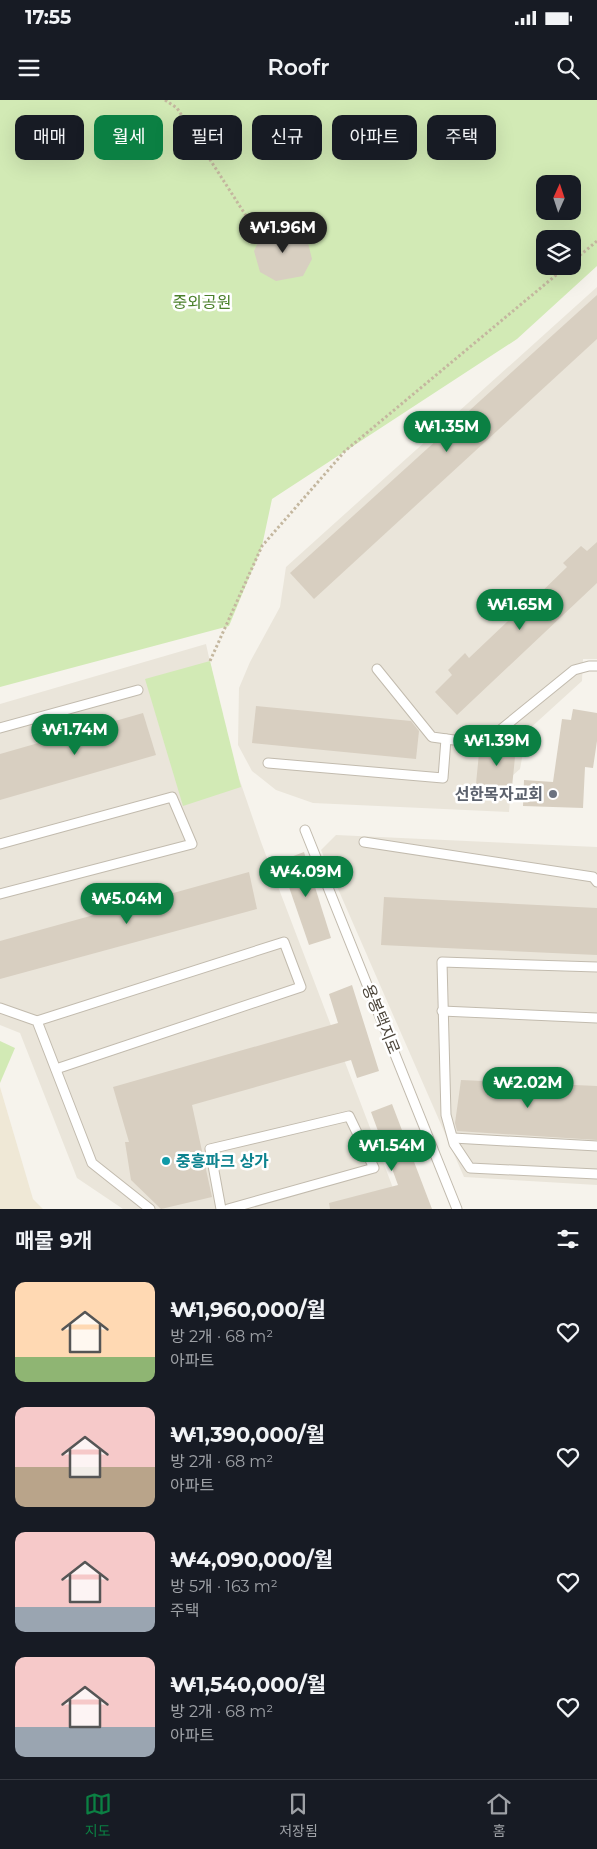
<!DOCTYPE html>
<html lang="ko">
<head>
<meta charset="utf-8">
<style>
  :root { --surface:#171b24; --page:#20242c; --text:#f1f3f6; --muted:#9ea1a6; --line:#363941; --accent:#0b8043 }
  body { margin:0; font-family:Montserrat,"Noto Sans KR",sans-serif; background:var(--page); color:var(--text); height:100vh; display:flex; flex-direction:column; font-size:19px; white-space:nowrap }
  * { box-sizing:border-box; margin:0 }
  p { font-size:16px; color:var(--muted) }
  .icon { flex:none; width:28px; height:28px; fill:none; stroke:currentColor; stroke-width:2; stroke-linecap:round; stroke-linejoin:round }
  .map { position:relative; height:1109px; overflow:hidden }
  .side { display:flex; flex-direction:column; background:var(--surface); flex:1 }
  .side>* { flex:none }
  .hud { position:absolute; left:15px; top:15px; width:568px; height:45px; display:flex; gap:10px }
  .needle { width:32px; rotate:3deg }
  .buttons { position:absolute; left:536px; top:75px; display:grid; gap:10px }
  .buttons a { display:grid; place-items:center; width:45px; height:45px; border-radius:10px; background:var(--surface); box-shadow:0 5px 20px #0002; font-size:25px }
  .price { position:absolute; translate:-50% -42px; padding:0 11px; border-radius:18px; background:var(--accent); color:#fff; font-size:16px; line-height:32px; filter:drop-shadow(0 1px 2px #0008) }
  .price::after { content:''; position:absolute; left:50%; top:30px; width:15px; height:11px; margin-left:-8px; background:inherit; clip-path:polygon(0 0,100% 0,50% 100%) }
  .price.current { background:#222; color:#fff }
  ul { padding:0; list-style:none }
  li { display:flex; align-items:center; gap:15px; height:125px; padding:0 15px }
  li span { display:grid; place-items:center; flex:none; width:140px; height:100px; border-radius:10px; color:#555 }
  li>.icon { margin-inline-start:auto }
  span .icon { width:60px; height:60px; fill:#fffc; stroke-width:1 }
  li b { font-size:21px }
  h2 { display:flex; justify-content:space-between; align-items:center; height:60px; padding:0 15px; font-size:21px }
  .chip { padding:0 18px; border-radius:10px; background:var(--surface); box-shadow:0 5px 20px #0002; font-size:18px; line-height:45px }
  .chip.current { background:var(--accent); color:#fff }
  .status { display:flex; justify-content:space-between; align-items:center; height:35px; padding:0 25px; background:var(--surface); direction:ltr }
  .status svg { height:14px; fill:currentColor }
  header { display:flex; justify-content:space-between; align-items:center; height:65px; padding:0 15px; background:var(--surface); font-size:22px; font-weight:600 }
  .menu { display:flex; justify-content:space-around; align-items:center; height:70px; border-top:1px solid var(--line); background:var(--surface); font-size:14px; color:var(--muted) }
  .menu a { display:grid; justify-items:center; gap:2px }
  .menu .current { color:var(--accent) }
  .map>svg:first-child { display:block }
  .residential { fill:#eae5da }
  .education { fill:#efe8d6 }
  .green { fill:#d2eab5; fill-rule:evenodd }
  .building { fill:#d8cfc1 }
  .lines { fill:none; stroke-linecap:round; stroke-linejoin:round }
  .lane-casing { stroke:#c2bbae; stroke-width:11 }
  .path { stroke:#c4b79f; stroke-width:3; stroke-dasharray:2.5 2.5; stroke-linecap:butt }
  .lane { stroke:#fff; stroke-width:9 }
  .worship-dot { fill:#6b7280; stroke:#fff; stroke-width:2 }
  .culture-dot { fill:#0f9aa8; stroke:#fff; stroke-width:2 }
  .labels { text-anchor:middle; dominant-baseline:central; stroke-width:5; stroke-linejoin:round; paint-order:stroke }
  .park-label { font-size:16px; fill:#4a7f2a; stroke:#fff }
  .worship-label { font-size:16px; font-weight:bold; fill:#5b616d; stroke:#fff; text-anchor:end }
  .street-label { font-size:16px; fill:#4b4439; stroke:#fff }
  .culture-label { font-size:16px; font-weight:bold; fill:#0d838f; stroke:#fff; text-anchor:start }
</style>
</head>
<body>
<div class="status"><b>17:55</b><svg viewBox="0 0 49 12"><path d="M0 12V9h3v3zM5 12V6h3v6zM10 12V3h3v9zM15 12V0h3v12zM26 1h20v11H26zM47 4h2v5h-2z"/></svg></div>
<header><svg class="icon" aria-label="menu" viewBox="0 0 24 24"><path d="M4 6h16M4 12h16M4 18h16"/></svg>Roofr<svg class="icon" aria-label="search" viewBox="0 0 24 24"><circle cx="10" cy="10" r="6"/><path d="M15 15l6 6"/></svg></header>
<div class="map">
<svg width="597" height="1109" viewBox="0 0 597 1109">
  <rect width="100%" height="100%" fill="#f6f3ec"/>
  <g class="residential">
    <path d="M597,187V559H583L582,581L527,631L520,669L512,676L509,712L313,703L276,690L252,671L238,645L239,588L250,562L280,507L286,467Z"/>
    <path d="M206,544L230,652L261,742L401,1109H123L77,1078L20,933L0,925V604Z"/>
    <path d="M336,735L597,747V1085L464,1077L321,750Z"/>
  </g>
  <path class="education" d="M0,987L33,1099L43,1109H0Z"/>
  <g class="green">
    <path d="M0,0H597V166L517,239L272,399L262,446L229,526L0,587ZM545,84H572V111H545ZM545,139H572V166H545Z"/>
    <path d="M210,561L241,687L183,706L145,579Z"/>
    <path d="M0,941L15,948L0,983Z"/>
  </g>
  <g class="building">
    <path d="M288,126L306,135L312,159L303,176L276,181L260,172L254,151L263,132Z"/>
    <path d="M597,195V239L314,499L290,473Z"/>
    <path d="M597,442V483L457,615L435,592L452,575L448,570L465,553L469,558L508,521L503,516L523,497L529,504L567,467L563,463L581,446L587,451Z"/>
    <path d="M256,606L411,621L419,631L416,659L252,643Z"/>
    <path d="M573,609L597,613V641L593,668L585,667L583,708L523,706L524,680L553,682L562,619L571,620Z"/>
    <path d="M143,613L156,655L0,700V654Z"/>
    <path d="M492,645L516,647L512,687L476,684L479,653L491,654Z"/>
    <path d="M304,752L331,838L309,845L280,761Z"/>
    <path d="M249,772L257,809L0,879V841Z"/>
    <path d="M384,797L597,808V855L381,845Z"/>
    <path d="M352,885L379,971L357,978L351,960L192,1005L212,1097L161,1109L131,1080L125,1042H129L113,987L338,923L329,894Z"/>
    <path d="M461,980L597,986V1040L457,1031L455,1023Z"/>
    <path d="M392,1004L432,1109H330L329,1103L398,1085L371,1012Z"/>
  </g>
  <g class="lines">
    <defs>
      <g id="lane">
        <path d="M377,569L432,637L483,644L574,570L589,566H597"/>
        <path d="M0,628L138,590"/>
        <path d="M268,663L443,678L446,639"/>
        <path d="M305,730L457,1109"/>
        <path d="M364,742L593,777L597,782"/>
        <path d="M0,744L172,697L192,744L0,794"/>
        <path d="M597,867L442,862L446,1015L454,1044L470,1068L597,1074"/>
        <path d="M0,908L37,921L92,1063L150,1109"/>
        <path d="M442,911L597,918"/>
        <path d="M37,921L284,842L301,887L56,969"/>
        <path d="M453,1038L597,1046"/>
        <path d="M221,1109L210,1049L349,1016L374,1068L228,1109"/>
      </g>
    </defs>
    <use href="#lane" class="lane-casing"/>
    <g class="path">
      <path d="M165,0L177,8L250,122"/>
      <path d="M572,162L597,141"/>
      <path d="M210,561L262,446L345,351L567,166"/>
    </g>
    <use href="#lane" class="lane"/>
  </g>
  <circle class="worship-dot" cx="553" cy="694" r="5"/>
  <circle class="culture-dot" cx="166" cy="1061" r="5"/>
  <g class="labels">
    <g class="park-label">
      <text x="202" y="202">중외공원</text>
    </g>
    <g class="worship-label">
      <text x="543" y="694">선한목자교회</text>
    </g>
    <g class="street-label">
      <text transform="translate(381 919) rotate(68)">용봉택지로</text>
    </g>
    <g class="culture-label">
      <text x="176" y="1061">중흥파크 상가</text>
    </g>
  </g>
</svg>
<div class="buttons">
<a><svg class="needle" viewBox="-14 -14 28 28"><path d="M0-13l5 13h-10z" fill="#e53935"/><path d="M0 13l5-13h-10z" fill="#9ea1a6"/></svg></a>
<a><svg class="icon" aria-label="layers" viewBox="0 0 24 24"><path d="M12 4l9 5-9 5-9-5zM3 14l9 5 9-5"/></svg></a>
</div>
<b class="price current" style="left:283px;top:154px">₩1.96M</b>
<b class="price" style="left:447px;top:353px">₩1.35M</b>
<b class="price" style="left:520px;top:531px">₩1.65M</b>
<b class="price" style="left:75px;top:656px">₩1.74M</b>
<b class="price" style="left:497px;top:667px">₩1.39M</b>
<b class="price" style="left:306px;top:798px">₩4.09M</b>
<b class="price" style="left:127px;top:825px">₩5.04M</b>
<b class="price" style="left:528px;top:1009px">₩2.02M</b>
<b class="price" style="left:392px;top:1072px">₩1.54M</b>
<div class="hud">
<a class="chip">매매</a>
<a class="chip current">월세</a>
<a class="chip">필터</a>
<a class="chip">신규</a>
<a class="chip">아파트</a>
<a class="chip">주택</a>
</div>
</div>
<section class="side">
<h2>매물 9개<svg class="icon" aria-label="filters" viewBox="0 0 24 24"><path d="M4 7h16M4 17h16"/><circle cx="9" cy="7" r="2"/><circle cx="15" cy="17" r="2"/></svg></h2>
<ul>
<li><span style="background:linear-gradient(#ffd9b3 75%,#8fb573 0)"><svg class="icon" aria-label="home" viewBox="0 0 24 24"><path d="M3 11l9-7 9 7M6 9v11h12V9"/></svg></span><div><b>₩1,960,000/월</b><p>방 2개 · 68 m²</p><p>아파트</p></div><svg class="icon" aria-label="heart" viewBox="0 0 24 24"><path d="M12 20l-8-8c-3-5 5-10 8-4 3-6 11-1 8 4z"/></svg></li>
<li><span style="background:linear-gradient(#f6c9c9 60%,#b9a48a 0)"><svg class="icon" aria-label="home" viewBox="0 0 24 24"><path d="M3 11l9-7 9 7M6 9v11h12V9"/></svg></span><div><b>₩1,390,000/월</b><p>방 2개 · 68 m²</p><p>아파트</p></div><svg class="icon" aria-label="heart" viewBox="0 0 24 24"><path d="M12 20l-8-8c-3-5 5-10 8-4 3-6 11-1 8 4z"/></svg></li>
<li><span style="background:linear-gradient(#f6c9c9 75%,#9aa5b1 0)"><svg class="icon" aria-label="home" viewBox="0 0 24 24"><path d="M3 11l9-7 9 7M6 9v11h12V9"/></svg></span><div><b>₩4,090,000/월</b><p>방 5개 · 163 m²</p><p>주택</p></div><svg class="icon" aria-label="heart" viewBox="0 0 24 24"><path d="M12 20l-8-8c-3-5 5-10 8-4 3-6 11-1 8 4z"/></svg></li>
<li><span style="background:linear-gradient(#f6c9c9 70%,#9aa5b1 0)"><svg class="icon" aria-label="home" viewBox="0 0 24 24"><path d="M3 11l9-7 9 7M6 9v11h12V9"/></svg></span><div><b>₩1,540,000/월</b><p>방 2개 · 68 m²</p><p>아파트</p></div><svg class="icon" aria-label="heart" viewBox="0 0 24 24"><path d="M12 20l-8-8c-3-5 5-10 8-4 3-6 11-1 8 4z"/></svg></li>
</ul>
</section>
<nav class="menu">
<a class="current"><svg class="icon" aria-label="map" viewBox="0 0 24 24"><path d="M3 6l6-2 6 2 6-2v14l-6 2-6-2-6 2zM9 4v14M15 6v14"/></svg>지도</a>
<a><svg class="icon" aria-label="saved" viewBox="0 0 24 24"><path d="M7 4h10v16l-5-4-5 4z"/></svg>저장됨</a>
<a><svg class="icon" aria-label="home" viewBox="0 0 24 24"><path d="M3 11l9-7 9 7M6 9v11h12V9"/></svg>홈</a>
</nav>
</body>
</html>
